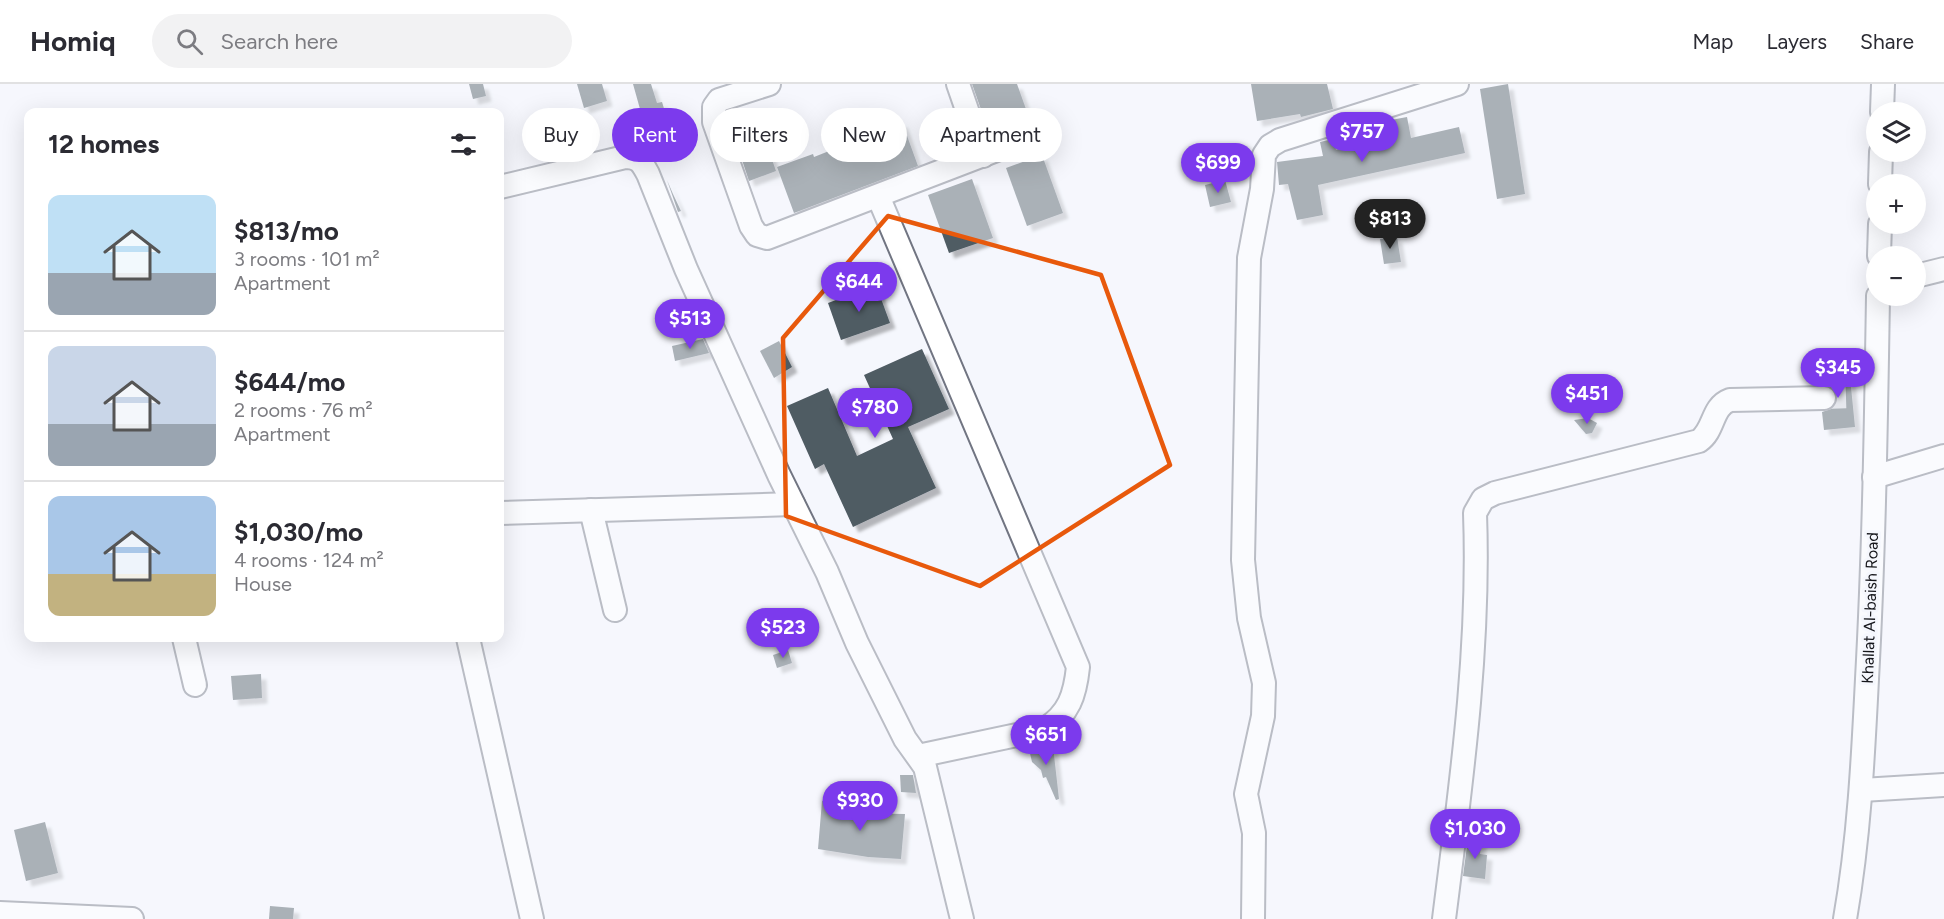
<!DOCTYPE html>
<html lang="en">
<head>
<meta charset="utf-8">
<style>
  :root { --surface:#fff; --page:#f2f2f3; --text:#2b2b33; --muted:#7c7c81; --line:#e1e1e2; --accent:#7c3aed }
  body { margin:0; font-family:Figtree,sans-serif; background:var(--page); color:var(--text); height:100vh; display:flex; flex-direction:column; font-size:22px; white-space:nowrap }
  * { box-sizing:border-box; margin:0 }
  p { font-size:20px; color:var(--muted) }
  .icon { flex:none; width:33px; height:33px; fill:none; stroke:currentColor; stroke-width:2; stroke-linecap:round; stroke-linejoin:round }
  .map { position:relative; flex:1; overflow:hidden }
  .panel { position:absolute; left:24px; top:24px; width:480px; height:534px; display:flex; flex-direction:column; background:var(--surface); border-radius:12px; box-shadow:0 6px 24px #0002 }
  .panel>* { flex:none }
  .hud { position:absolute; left:522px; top:24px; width:570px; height:54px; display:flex; gap:12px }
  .buttons { position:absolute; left:1866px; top:18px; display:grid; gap:12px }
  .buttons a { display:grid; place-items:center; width:60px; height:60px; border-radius:50%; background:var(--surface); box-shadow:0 6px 24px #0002; font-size:30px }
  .price { position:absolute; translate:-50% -51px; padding:0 14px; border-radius:21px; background:var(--accent); color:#fff; font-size:20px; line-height:39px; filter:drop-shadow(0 2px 3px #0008) }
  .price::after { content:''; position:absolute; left:50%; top:36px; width:18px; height:14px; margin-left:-9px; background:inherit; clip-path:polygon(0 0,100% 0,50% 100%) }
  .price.current { background:#222; color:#fff }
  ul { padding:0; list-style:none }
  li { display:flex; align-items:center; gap:18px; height:150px; padding:0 24px }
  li+li { border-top:2px solid var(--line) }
  li span { display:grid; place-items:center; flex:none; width:168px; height:120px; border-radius:12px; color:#555 }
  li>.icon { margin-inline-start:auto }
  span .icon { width:72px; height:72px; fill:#fffc; stroke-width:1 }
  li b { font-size:26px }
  h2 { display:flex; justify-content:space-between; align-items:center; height:72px; padding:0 24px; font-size:26px }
  .pill { padding:0 21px; border-radius:27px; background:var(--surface); box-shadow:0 6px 24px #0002; font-size:21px; line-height:54px }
  .pill.current { background:var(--accent); color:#fff }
  header { display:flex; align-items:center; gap:36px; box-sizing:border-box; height:84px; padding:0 30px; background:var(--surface); border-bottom:2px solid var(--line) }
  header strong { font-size:28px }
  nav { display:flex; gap:33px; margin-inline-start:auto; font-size:21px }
  .search { width:420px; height:54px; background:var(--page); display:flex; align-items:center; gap:15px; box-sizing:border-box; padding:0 21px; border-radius:33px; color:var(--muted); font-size:22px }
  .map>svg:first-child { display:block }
  .building { fill:#4f5b63; filter:url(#shadow) }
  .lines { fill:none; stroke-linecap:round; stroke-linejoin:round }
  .minor-tunnel { stroke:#d3d5db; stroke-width:22; stroke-dasharray:22 11; stroke-linecap:butt }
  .minor-casing { stroke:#717582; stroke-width:26 }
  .minor { stroke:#fff; stroke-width:22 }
  .marked { fill:none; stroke:#e8590c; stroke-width:4.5; stroke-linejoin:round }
  .labels { text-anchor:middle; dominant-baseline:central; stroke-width:6; stroke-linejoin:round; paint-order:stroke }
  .street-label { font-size:16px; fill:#15161b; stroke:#f5f7fd }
</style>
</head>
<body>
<header>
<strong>Homiq</strong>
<div class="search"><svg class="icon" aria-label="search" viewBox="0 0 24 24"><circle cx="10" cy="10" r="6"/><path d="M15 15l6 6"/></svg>Search here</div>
<nav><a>Map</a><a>Layers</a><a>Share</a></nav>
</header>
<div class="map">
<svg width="1944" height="835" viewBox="0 0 1944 835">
  <defs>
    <filter id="shadow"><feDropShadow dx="5.5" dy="5.5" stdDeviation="1.5" flood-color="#0004"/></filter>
  </defs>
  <rect width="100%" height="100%" fill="#f5f7fd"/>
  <g class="building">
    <path d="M469,0H483L486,12L473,15Z"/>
    <path d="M577,0H602L607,17L584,24Z"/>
    <path d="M633,0H651L657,19L662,18L674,57L647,66L644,64L638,46L642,45L637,26L640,25Z"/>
    <path d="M972,0H1017L1031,39L991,54Z"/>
    <path d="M1251,0H1327L1333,25L1301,33L1300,30L1257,37Z"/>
    <path d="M1508,0L1525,110L1497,115L1480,5Z"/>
    <path d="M1407,33L1411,54L1459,43L1465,69L1318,101L1323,131L1297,136L1288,100L1279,101L1277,78L1323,72L1320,58L1333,55L1336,66L1395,53L1391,36Z"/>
    <path d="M902,38L918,82L794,129L777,83L813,70L814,73Z"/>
    <path d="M768,64L776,87L749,97L741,73Z"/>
    <path d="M1042,71L1063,129L1027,142L1006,84Z"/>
    <path d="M972,95L993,154L949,169L928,111Z"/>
    <path d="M667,96L673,110L681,127L678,128Z"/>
    <path d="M1225,96L1231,118L1210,123L1205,101Z"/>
    <path d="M1397,153L1401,178L1384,180L1380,155Z"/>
    <path d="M876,201L890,239L841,256L828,219Z"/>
    <path d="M703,255L709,269L675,277L672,262Z"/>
    <path d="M779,257L792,283L774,294L760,267Z"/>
    <path d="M922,265L949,325L908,343L936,404L853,443L824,380L815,385L787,322L828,304L857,372L893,355L864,291Z"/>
    <path d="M1849,283L1855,343L1824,346L1822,328L1831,325L1837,313L1831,303L1819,301L1818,286Z"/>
    <path d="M1588,334L1597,339L1592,349L1586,350L1574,336Z"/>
    <path d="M788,566L792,579L777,584L773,571Z"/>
    <path d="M261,590L262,614L233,616L231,592Z"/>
    <path d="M1053,662L1059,715L1056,716L1046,693L1043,694L1041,686L1032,678L1029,665Z"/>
    <path d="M900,691H913L916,709L901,708Z"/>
    <path d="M822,717L858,720L857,729L905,730L901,775L868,773L818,765Z"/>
    <path d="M45,738L58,789L26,797L14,746Z"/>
    <path d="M1468,754L1482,756L1480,770L1487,771L1485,795L1463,792Z"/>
    <path d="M270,822L294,824L293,835H269Z"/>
  </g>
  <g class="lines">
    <path class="minor-tunnel" d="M1824,314L1857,313"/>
    <defs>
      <g id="minor">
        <path d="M769,0L719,16L714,23V38L751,142L757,151L767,154L1033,52"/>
        <path d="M958,0L983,72"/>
        <path d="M1882,28L1883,0"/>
        <path d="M1880,100L1881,68"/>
        <path d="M500,103L625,73C639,73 642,79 648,90L686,185L779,391L827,488L857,559L905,655L925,683L962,835"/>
        <path d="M878,112L1078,583C1075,611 1069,630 1045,645L918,672"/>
        <path d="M1879,172L1880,140"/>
        <path d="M1916,192L1944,185"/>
        <path d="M1874,393L1944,372"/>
        <path d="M591,426L615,526"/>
        <path d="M500,429L793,420"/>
        <path d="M184,554L195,601"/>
        <path d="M468,554L532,835"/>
        <path d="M1862,706L1944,701"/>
        <path d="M0,829L132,835"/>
        <path d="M1253,835L1254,749L1246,710L1263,632L1264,599L1249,534L1243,476L1249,174L1262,105L1264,71L1270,62L1280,56L1457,0"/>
        <path d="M1444,835C1461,700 1480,565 1475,429L1483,415L1495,409L1699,357C1715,346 1711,323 1730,316L1824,314"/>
        <path d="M1845,835C1859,755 1863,675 1867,595C1874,467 1876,339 1878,212"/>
      </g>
    </defs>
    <use href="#minor" class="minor-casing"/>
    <use href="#minor" class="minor"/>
  </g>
  <path d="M0 0H1944V835H0ZM888,132L1101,191L1170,381L980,502L786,432L783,254Z" fill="#f5f7fd" fill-opacity=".55" fill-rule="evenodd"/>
  <path class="marked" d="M888,132L1101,191L1170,381L980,502L786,432L783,254Z"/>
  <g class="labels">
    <g class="street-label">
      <text transform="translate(1870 524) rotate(-88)">Khallat Al-baish Road</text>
    </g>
  </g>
</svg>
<div class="buttons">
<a><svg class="icon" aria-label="layers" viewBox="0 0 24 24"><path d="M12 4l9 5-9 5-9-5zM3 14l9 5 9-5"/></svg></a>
<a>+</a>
<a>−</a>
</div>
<b class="price" style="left:1362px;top:79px">$757</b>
<b class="price" style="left:1218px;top:110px">$699</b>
<b class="price current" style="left:1390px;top:166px">$813</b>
<b class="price" style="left:859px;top:229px">$644</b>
<b class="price" style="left:690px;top:266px">$513</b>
<b class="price" style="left:1838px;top:315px">$345</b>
<b class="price" style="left:1587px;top:341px">$451</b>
<b class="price" style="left:875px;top:355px">$780</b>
<b class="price" style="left:783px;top:575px">$523</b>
<b class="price" style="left:1046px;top:682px">$651</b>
<b class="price" style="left:860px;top:748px">$930</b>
<b class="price" style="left:1475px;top:776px">$1,030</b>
<div class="hud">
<a class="pill">Buy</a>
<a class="pill current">Rent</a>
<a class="pill">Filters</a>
<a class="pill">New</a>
<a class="pill">Apartment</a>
</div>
<section class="panel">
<h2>12 homes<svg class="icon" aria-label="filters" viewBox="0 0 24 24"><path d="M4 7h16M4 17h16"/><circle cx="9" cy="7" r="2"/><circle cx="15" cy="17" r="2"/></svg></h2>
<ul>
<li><span style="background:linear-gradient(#bfe0f5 65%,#9aa5b1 0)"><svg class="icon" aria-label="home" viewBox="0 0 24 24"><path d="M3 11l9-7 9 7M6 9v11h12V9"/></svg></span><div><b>$813/mo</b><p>3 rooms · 101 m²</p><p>Apartment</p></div></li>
<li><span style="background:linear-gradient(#c9d6e8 65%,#9aa5b1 0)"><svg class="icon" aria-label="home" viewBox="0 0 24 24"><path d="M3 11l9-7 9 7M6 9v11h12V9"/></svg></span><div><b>$644/mo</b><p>2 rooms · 76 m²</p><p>Apartment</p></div></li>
<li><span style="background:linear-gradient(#a9c7e8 65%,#c2b280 0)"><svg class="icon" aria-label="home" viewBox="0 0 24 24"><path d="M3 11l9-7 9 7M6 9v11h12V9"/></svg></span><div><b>$1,030/mo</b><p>4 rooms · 124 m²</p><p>House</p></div></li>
</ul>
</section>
</div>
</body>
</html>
